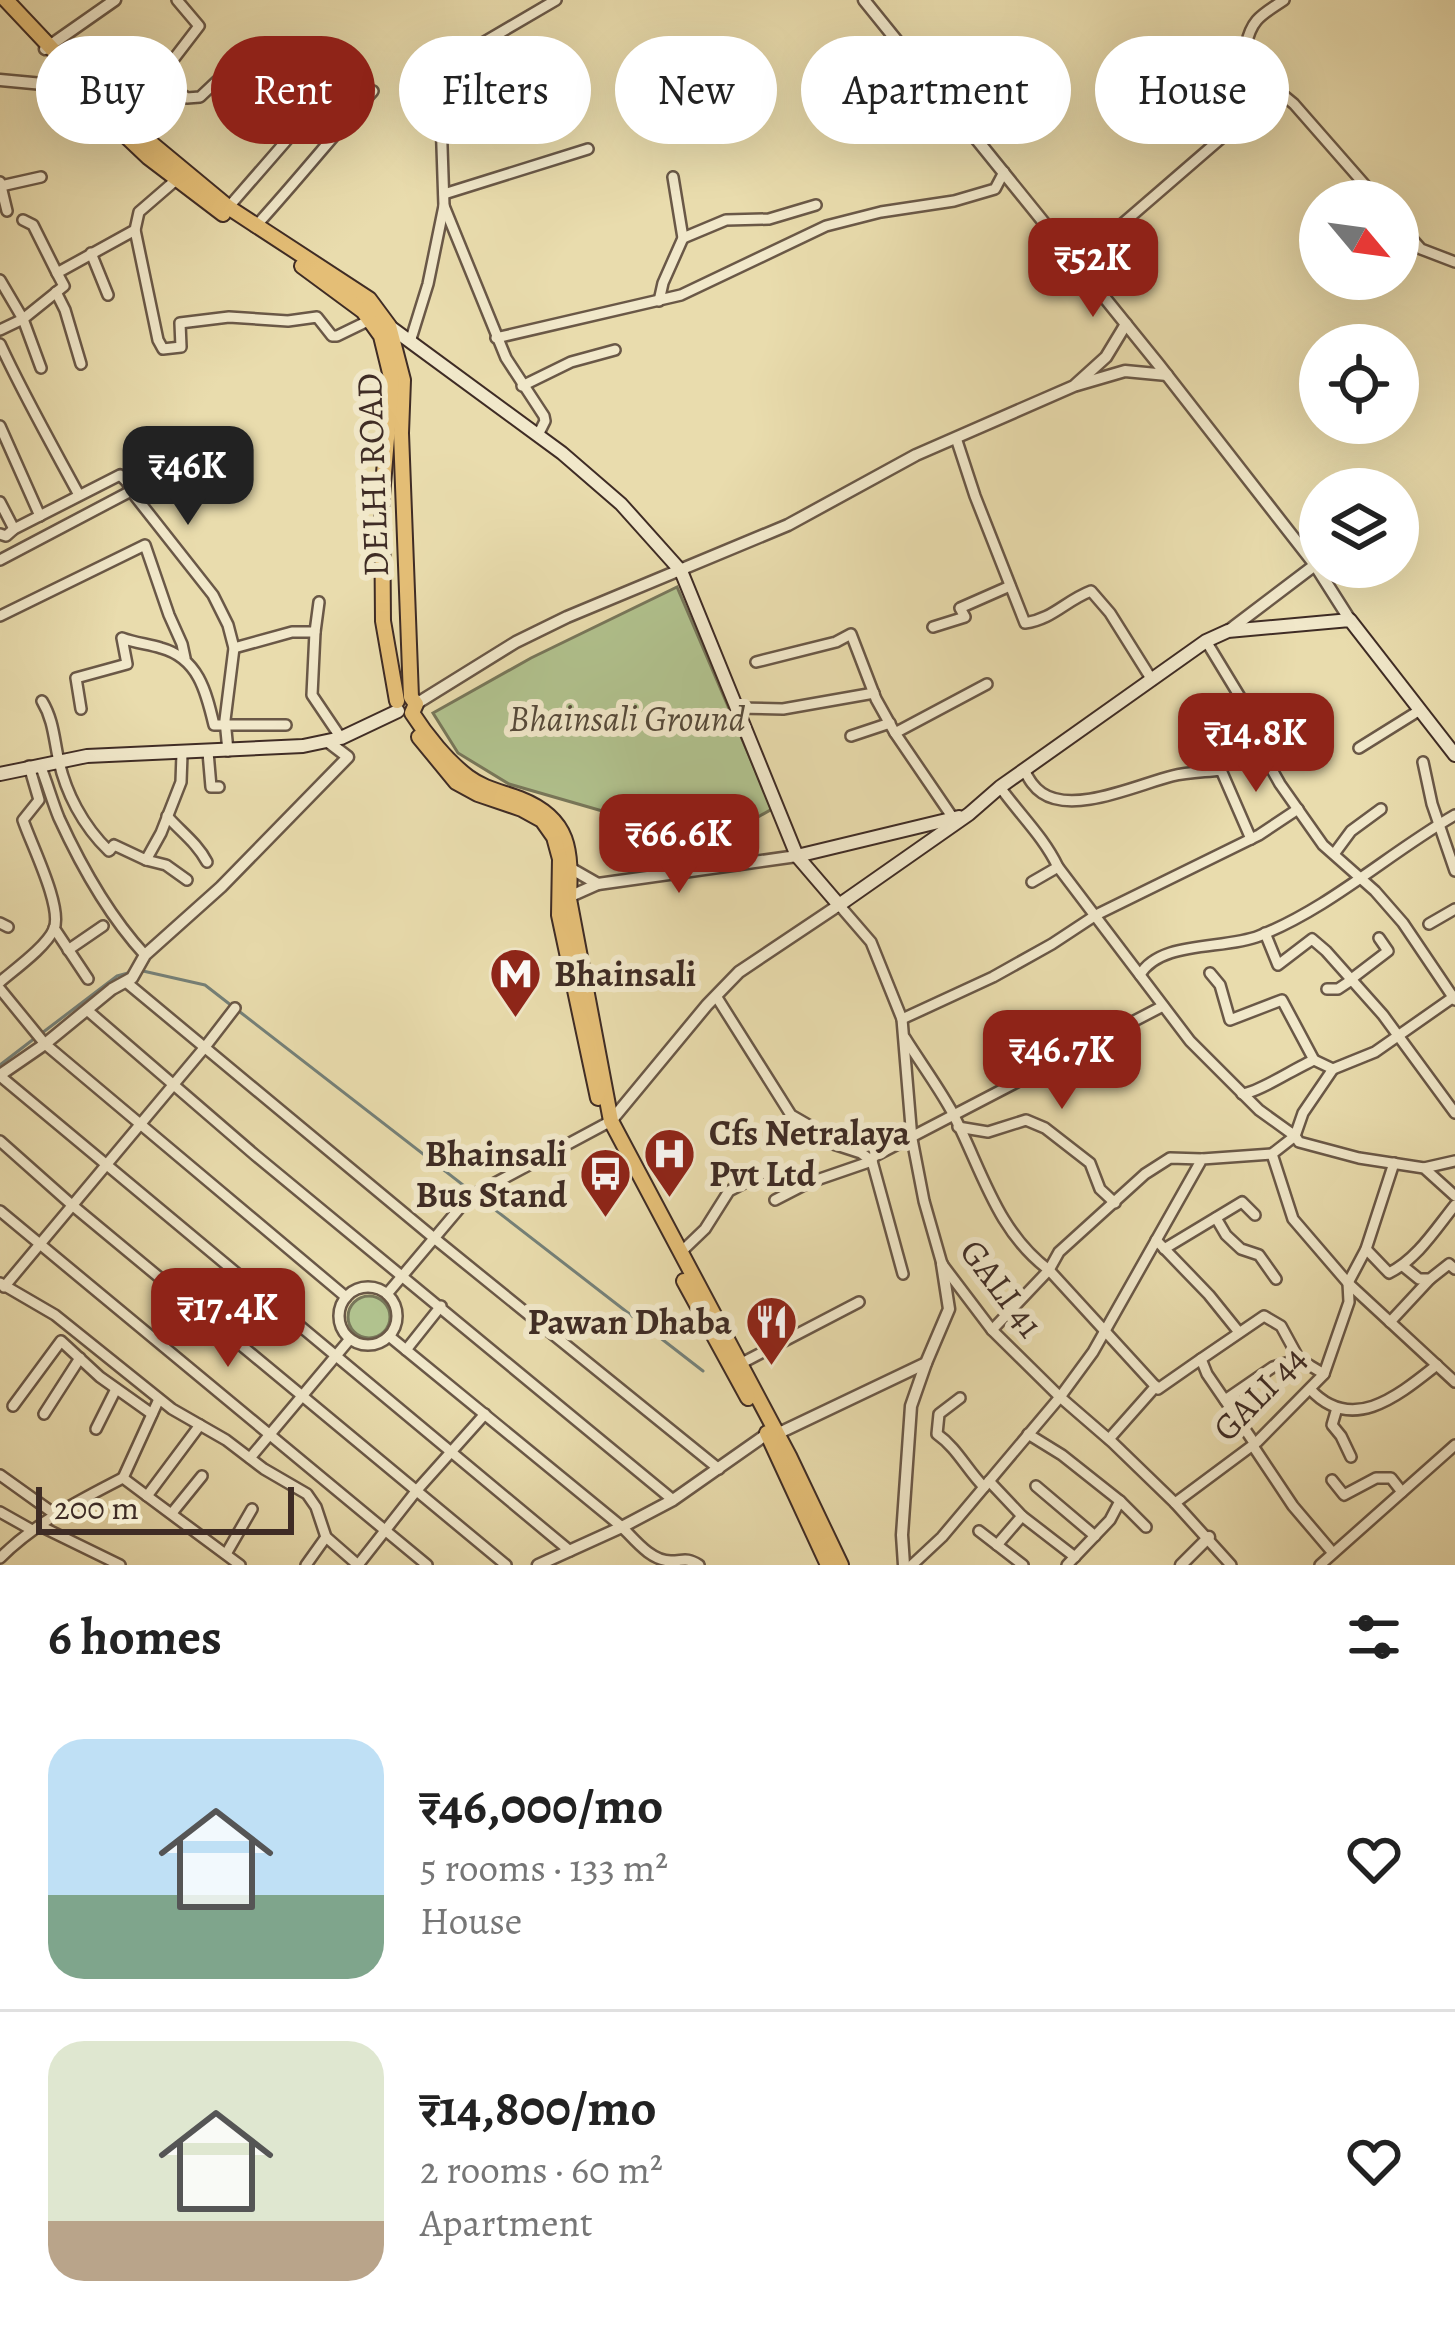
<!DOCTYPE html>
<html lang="en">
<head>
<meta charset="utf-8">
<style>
  :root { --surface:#fff; --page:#f6f6f6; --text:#222; --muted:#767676; --line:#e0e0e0; --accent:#8f2418 }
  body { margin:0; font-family:Alegreya,serif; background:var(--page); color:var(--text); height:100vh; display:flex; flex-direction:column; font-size:45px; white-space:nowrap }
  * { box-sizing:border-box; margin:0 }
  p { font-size:39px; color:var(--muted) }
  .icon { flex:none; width:66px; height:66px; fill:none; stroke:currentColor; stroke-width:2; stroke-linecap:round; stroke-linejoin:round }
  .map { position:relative; height:1565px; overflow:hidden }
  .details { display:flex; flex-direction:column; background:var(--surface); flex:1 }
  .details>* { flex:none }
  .hud { position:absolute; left:36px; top:36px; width:1383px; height:108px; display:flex; gap:24px }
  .needle { width:78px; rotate:119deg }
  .controls { position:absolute; left:1299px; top:180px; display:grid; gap:24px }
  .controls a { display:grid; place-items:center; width:120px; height:120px; border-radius:50%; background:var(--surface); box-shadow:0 12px 48px #0002; font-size:60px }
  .scale { position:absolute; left:36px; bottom:30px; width:258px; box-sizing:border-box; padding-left:12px; border:6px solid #3f2c25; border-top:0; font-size:33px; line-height:42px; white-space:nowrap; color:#3f2c25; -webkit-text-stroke:9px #f1e8ca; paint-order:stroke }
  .price { position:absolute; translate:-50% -102px; padding:0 27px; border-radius:24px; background:var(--accent); color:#fff; font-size:39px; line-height:78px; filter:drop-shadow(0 3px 6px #0008) }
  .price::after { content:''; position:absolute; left:50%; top:72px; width:36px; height:27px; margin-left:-18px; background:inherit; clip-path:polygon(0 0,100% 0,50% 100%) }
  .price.selected { background:#222; color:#fff }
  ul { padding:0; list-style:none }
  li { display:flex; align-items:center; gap:36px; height:300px; padding:0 48px }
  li+li { border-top:3px solid var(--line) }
  li span { display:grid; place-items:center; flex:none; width:336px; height:240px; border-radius:36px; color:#555 }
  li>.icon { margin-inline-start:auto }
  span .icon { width:144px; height:144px; fill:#fffc; stroke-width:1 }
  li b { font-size:51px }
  h2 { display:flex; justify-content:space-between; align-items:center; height:144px; padding:0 48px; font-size:51px }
  .chip { padding:0 42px; border-radius:54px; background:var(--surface); box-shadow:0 12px 48px #0002; font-size:42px; line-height:108px }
  .chip.selected { background:var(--accent); color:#fff }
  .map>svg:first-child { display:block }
  .green { fill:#b1c28e; stroke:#78775a; stroke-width:3 }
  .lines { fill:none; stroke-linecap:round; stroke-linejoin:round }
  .stream { stroke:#758179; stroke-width:3 }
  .minor-casing { stroke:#6a5847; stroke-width:14 }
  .tertiary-casing { stroke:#6a5847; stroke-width:15 }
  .secondary-casing { stroke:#3f2c25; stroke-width:16 }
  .primary-casing { stroke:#3f2c25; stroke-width:18 }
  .minor { stroke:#f1e8ca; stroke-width:9 }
  .tertiary { stroke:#f1e8ca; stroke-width:10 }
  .secondary { stroke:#f1e8ca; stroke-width:12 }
  .primary { stroke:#e4be76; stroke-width:14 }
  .labels { text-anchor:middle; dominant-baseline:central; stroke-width:12; stroke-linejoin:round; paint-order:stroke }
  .street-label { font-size:36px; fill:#3f2c25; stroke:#f1e8ca }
  .park-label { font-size:36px; font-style:italic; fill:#564a3a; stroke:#f1e8ca }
  .poi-label { font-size:36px; font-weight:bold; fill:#3f2c25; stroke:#f1e8ca; text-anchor:start }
</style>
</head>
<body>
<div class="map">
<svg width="1455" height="1565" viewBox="0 0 1455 1565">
  <rect width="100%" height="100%" fill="#e9dcad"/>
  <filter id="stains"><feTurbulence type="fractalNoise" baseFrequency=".00167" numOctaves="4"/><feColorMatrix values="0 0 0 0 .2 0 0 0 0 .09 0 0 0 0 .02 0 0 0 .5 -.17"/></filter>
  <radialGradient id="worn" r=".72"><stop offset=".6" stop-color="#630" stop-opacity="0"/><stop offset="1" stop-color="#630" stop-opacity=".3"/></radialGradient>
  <g class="green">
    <path d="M677,587L772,809L730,833L630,819L509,784L458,753L433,713L531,658Z"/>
    <circle cx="369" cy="1317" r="21"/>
  </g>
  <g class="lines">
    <g class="stream">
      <path d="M143,971L205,985L232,1006"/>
      <path d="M240,1012L703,1371"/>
      <path d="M42,1033L117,976L128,973"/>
      <path d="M0,1065L35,1038"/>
    </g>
    <defs>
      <g id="minor">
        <path d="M177,0L199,26L166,69C165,83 177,91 187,98L200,97L237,62"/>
        <path d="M1277,90L1294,104L1379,201"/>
        <path d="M441,132L511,109"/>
        <path d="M0,182L7,211"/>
        <path d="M1,186L41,177"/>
        <path d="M444,194L588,149"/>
        <path d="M444,206L506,358L544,416L545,421L538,435"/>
        <path d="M226,210L353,64"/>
        <path d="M23,220L33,225L57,273"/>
        <path d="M1398,223L1421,249L1455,262"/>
        <path d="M255,227C296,182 333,136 373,91"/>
        <path d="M135,230L158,340L163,349L181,347L180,323L229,317L288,321L317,317L332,336H337L370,320"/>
        <path d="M683,238L726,220L769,219L816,205"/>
        <path d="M91,253L108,295"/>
        <path d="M1077,263L1277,90L1246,45C1252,18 1262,15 1284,0"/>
        <path d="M0,280L23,319L41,368"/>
        <path d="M56,292L65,310L81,364"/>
        <path d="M659,301L663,283L683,238L673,177"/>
        <path d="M0,330L23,319L64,286L57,273L135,230L139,212L176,180"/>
        <path d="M496,338L681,295L826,226L881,212L954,201L995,189L1004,172"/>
        <path d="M410,342L428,284L444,206L440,88L444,70L457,58L556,0"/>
        <path d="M0,344C24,396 52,445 79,495"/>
        <path d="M522,386L571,362L615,350"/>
        <path d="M0,426L40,516"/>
        <path d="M956,438L975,496L1025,623C1053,619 1065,601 1091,591L1110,613L1152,680"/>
        <path d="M0,502L14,529"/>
        <path d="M0,534L6,536L14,529L120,475L127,482L131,491"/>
        <path d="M0,560L131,491L213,595L228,625L234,648L225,720L228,751"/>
        <path d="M0,616L145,545L169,615L182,644L185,658"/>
        <path d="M933,627L965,617L960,608L1010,586"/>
        <path d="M315,632L319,602"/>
        <path d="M1206,641L1240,697L1262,752L1280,784L1323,845L1375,891L1403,923L1455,1000"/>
        <path d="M234,648L292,632H315L312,695L341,738"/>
        <path d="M756,662L836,642L851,634L876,699L895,733L953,818"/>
        <path d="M42,701C53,719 54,738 58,757C65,792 83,826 109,851L114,845L146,860L161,833L181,782L182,754"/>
        <path d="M736,708L783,709L874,693"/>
        <path d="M81,709L76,678L127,664L122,638C135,643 148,644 161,648C198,658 206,691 214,725H286"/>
        <path d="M895,733L987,684"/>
        <path d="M851,736L890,723"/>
        <path d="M1359,748L1420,710"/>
        <path d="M208,752L211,787H219"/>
        <path d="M1423,762L1432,804L1455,871"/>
        <path d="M40,765C47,782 52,801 59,818C81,866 109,916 145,955"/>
        <path d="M1024,770C1029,779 1033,787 1042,793C1074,815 1139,784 1172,776C1188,772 1205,772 1221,770L1251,839"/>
        <path d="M1000,787C1020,815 1043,836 1058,867L1190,1041L1259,1110L1295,1136L1303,1113L1333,1069"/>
        <path d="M167,816C181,832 197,843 207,862"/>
        <path d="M1334,854L1351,831L1381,809"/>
        <path d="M146,860L166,865L187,880"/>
        <path d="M1032,882L1058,867"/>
        <path d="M839,905L871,942L902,1019L912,1139L924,1201L942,1264L992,1330L1060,1397L1112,1442L1175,1503L1231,1565"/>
        <path d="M0,923L8,927"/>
        <path d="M1429,924L1455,909"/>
        <path d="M54,928L88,979"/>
        <path d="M1265,933L1278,965L1312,939L1326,951L1383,1015L1455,1113"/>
        <path d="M68,950L103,926"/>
        <path d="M1210,973L1220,985L1230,1020L1282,1000L1314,1060"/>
        <path d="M1140,975C1160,940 1224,950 1259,936C1330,908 1389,853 1455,815"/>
        <path d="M1350,980L1388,951L1379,938"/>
        <path d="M0,982C15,969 46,947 54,929C63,907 31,844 23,820L39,800L29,766"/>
        <path d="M126,982L434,1238L719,1469"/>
        <path d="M0,989L45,1044L346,1297"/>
        <path d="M1327,989H1338L1350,981"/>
        <path d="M716,996L791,1115L810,1126L824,1141L861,1153L872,1161L903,1274"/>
        <path d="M87,1010L255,1155L673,1500"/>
        <path d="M902,1019L993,977L1052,944L1096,915L1259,835L1298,809"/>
        <path d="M905,1038C920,1062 937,1085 951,1110C981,1166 995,1230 1049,1270L1158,1389L1201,1359"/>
        <path d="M0,1076L570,1551"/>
        <path d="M1242,1094C1258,1093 1295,1068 1314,1060L1333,1069L1375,1052L1455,996"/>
        <path d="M958,1127L988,1132L1026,1120L1045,1128L1090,1163L1100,1189L1115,1203"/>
        <path d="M0,1141L72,1205L506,1565"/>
        <path d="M1424,1168L1455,1161"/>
        <path d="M1455,1196L1424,1168L1359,1158L1299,1142L1295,1136L1272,1154L1293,1219L1348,1283L1455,1382"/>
        <path d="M775,1200L808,1183L872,1161L873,1157L1163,1006"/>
        <path d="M0,1211L427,1565"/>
        <path d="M1216,1218L1226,1235L1241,1249L1259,1255L1276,1279"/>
        <path d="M1156,1240L1209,1295L1238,1331"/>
        <path d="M1164,1249L1242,1202L1255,1215"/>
        <path d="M1366,1249L1389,1273C1417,1259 1435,1230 1455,1205"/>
        <path d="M680,1253L705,1229L729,1191L769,1170"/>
        <path d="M1403,1266L1419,1279H1430L1449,1264L1455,1269"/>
        <path d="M0,1283L55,1315L172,1409L226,1440L264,1469L307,1494L316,1507L326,1537L358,1565"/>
        <path d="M4,1287L205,1047L235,1008"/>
        <circle cx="368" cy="1316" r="29"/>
        <path d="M387,1294L469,1197L611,1121"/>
        <path d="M1390,1322L1430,1279"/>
        <path d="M992,1330L1049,1270L1059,1252L1145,1174L1170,1158L1202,1159"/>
        <path d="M389,1336L622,1527C635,1540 651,1561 671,1561C684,1561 686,1557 699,1565"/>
        <path d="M406,1350L441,1306"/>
        <path d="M740,1364L859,1302"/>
        <path d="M1310,1389C1352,1435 1399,1395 1437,1365"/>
        <path d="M960,1398L939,1414L937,1434C957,1448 967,1470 984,1487"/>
        <path d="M1225,1400L1273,1367L1299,1359"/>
        <path d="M13,1406L61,1341L100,1377L152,1414"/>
        <path d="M1337,1408L1332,1425L1341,1436L1351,1457"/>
        <path d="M44,1414L80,1358"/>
        <path d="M96,1429L116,1389"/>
        <path d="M1028,1434L1062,1455L1120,1501L1110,1520L1067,1565"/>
        <path d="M1109,1439L1156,1386"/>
        <path d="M1255,1444L1207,1374L1201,1359L1264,1316L1281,1326L1299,1359L1324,1374"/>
        <path d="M1253,1446L1293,1506L1333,1553"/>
        <path d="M250,1458L350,1339"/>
        <path d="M0,1475L56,1515"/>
        <path d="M123,1478L159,1399"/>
        <path d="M1332,1480L1344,1495L1376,1478H1391L1402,1492"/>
        <path d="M989,1481L1022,1516L1075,1557"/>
        <path d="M1036,1486L1095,1536"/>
        <path d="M147,1496L240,1565"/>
        <path d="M1120,1501L1146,1527"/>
        <path d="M1175,1503L1257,1442L1324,1374L1349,1302L1348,1283L1366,1249L1394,1163"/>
        <path d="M0,1512L32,1530"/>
        <path d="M172,1513L202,1476"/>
        <path d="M40,1526L120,1565"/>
        <path d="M979,1531L1023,1565"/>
        <path d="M997,1545L1022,1516"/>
        <path d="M226,1554L252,1509"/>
        <path d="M0,1558C35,1523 80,1500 123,1478L147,1496L200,1425"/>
        <path d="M306,1565L326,1537"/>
        <path d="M358,1565L417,1490L485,1414"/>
        <path d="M912,1565L942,1537L1060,1397L1093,1352L1202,1159L1272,1154"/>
        <path d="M1320,1565L1455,1445"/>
      </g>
      <g id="tertiary">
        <path d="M864,0L1159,365L1315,565L1350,620"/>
        <path d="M45,49L115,0"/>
        <path d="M0,80L43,84L76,73"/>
        <path d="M1077,385L1125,371L1167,375"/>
        <path d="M1228,631L1315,565"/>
        <path d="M416,704L516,642L567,617L788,525L916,455L1074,386L1106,357L1126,324"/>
        <path d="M563,868H570L598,884"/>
        <path d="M562,900L598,884L797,856"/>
        <path d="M0,1075L45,1044L112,989L132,978L145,955L221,887L348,757L327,741"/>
        <path d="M611,1121L707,1005L739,972L839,905"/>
        <path d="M777,1434L926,1363L949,1309L942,1264"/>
        <path d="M538,1565L622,1527L673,1500L767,1434"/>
        <path d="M904,1565L902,1535L911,1406L926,1363"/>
        <path d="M1181,1565L1209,1537"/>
      </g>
      <g id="secondary">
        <path d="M387,328L389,326L562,453L621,504L681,571L797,856L839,905L969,814L1000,787L1206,641L1228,631L1350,620L1455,755"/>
        <path d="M0,774L87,756L303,746L341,738L398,711"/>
        <path d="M797,856L959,817"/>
      </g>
      <g id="primary">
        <path d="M6,0L105,105L228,207L369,299L389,326L403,380L401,433L411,697L416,704L412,713C426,735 447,761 468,777C484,789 502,792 520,799C571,819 571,851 569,899L611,1121L789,1456L841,1565"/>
        <path d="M89,101L148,157L223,214"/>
        <path d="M302,266L363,311L381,336L392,381L382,496L383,621L397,701"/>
        <path d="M419,737L456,782L478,794L522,809L542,820L554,837L560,859L559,915L598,1098"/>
        <path d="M684,1281L748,1398"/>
        <path d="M767,1433L828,1565"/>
      </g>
    </defs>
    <use href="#minor" class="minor-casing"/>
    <use href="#tertiary" class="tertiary-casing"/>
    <use href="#secondary" class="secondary-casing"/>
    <use href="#primary" class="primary-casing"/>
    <use href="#minor" class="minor"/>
    <use href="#tertiary" class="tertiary"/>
    <use href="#secondary" class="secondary"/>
    <use href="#primary" class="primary"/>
  </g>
  <defs>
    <symbol id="metro-pin" viewBox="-11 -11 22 30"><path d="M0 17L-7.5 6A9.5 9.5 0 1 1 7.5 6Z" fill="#8f2418" stroke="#f1e8ca"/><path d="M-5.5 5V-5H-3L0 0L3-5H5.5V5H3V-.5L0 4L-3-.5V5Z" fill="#fff"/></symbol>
    <symbol id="hospital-pin" viewBox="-11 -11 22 30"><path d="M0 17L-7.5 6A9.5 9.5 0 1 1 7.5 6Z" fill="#8f2418" stroke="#f1e8ca"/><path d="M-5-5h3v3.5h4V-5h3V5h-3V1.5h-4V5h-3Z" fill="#fff"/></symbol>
    <symbol id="bus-pin" viewBox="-11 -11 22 30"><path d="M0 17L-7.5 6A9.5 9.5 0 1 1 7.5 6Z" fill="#8f2418" stroke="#f1e8ca"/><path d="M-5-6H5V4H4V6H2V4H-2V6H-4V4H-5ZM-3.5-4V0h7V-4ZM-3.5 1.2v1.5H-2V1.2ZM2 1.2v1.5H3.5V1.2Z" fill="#fff"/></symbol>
    <symbol id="restaurant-pin" viewBox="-11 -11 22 30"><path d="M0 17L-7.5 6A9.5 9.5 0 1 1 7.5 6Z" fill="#8f2418" stroke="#f1e8ca"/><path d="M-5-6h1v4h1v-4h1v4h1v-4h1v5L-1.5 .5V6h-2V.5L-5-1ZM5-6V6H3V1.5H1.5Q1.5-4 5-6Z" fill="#fff"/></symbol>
  </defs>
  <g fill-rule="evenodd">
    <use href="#metro-pin" x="486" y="944" width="59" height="81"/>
    <use href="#hospital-pin" x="640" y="1124" width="59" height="81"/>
    <use href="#bus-pin" x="576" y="1144" width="59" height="81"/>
    <use href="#restaurant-pin" x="742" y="1292" width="59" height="81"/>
  </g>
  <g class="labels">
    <g class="street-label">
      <text transform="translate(372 475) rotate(-92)">DELHI ROAD</text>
      <text transform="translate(1002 1288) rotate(53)">GALI 41</text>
      <text transform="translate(1259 1393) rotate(-46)">GALI 44</text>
    </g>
    <g class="park-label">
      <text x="627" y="718">Bhainsali Ground</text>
    </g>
    <g class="poi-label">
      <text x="554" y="973">Bhainsali</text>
      <text x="709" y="1132">Cfs Netralaya<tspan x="709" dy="41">Pvt Ltd</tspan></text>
      <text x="567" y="1153" text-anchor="end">Bhainsali<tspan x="567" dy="41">Bus Stand</tspan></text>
      <text x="732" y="1321" text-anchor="end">Pawan Dhaba</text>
    </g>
  </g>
  <rect width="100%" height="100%" filter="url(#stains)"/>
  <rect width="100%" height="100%" fill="url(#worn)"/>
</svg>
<div class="controls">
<a><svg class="needle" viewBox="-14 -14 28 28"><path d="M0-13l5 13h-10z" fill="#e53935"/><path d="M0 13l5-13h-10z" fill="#767676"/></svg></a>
<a><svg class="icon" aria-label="locate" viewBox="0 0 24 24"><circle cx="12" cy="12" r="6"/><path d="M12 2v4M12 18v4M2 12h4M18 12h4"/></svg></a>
<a><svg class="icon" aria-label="layers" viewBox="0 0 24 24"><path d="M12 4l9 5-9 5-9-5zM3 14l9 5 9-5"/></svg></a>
</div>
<div class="scale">200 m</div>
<b class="price" style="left:1093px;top:320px">₹52K</b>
<b class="price selected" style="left:188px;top:528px">₹46K</b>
<b class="price" style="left:1256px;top:795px">₹14.8K</b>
<b class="price" style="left:679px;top:896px">₹66.6K</b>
<b class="price" style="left:1062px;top:1112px">₹46.7K</b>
<b class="price" style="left:228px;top:1370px">₹17.4K</b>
<div class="hud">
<a class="chip">Buy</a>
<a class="chip selected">Rent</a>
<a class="chip">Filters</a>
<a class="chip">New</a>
<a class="chip">Apartment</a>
<a class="chip">House</a>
</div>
</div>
<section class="details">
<h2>6 homes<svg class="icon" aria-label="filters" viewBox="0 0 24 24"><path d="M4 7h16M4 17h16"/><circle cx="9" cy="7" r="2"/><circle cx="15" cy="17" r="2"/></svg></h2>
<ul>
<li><span style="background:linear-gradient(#bfe0f5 65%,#7fa58c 0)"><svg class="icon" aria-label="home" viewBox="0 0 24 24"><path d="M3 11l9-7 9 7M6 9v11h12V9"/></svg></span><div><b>₹46,000/mo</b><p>5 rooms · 133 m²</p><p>House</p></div><svg class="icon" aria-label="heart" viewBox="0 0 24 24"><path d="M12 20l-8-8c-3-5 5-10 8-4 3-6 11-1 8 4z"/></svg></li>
<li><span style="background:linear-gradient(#dfe7d0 75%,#b9a48a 0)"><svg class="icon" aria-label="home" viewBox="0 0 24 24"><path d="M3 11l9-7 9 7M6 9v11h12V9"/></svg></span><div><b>₹14,800/mo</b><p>2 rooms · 60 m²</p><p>Apartment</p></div><svg class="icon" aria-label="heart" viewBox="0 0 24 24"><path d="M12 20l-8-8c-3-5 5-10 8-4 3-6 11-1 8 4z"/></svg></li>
</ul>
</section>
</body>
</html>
